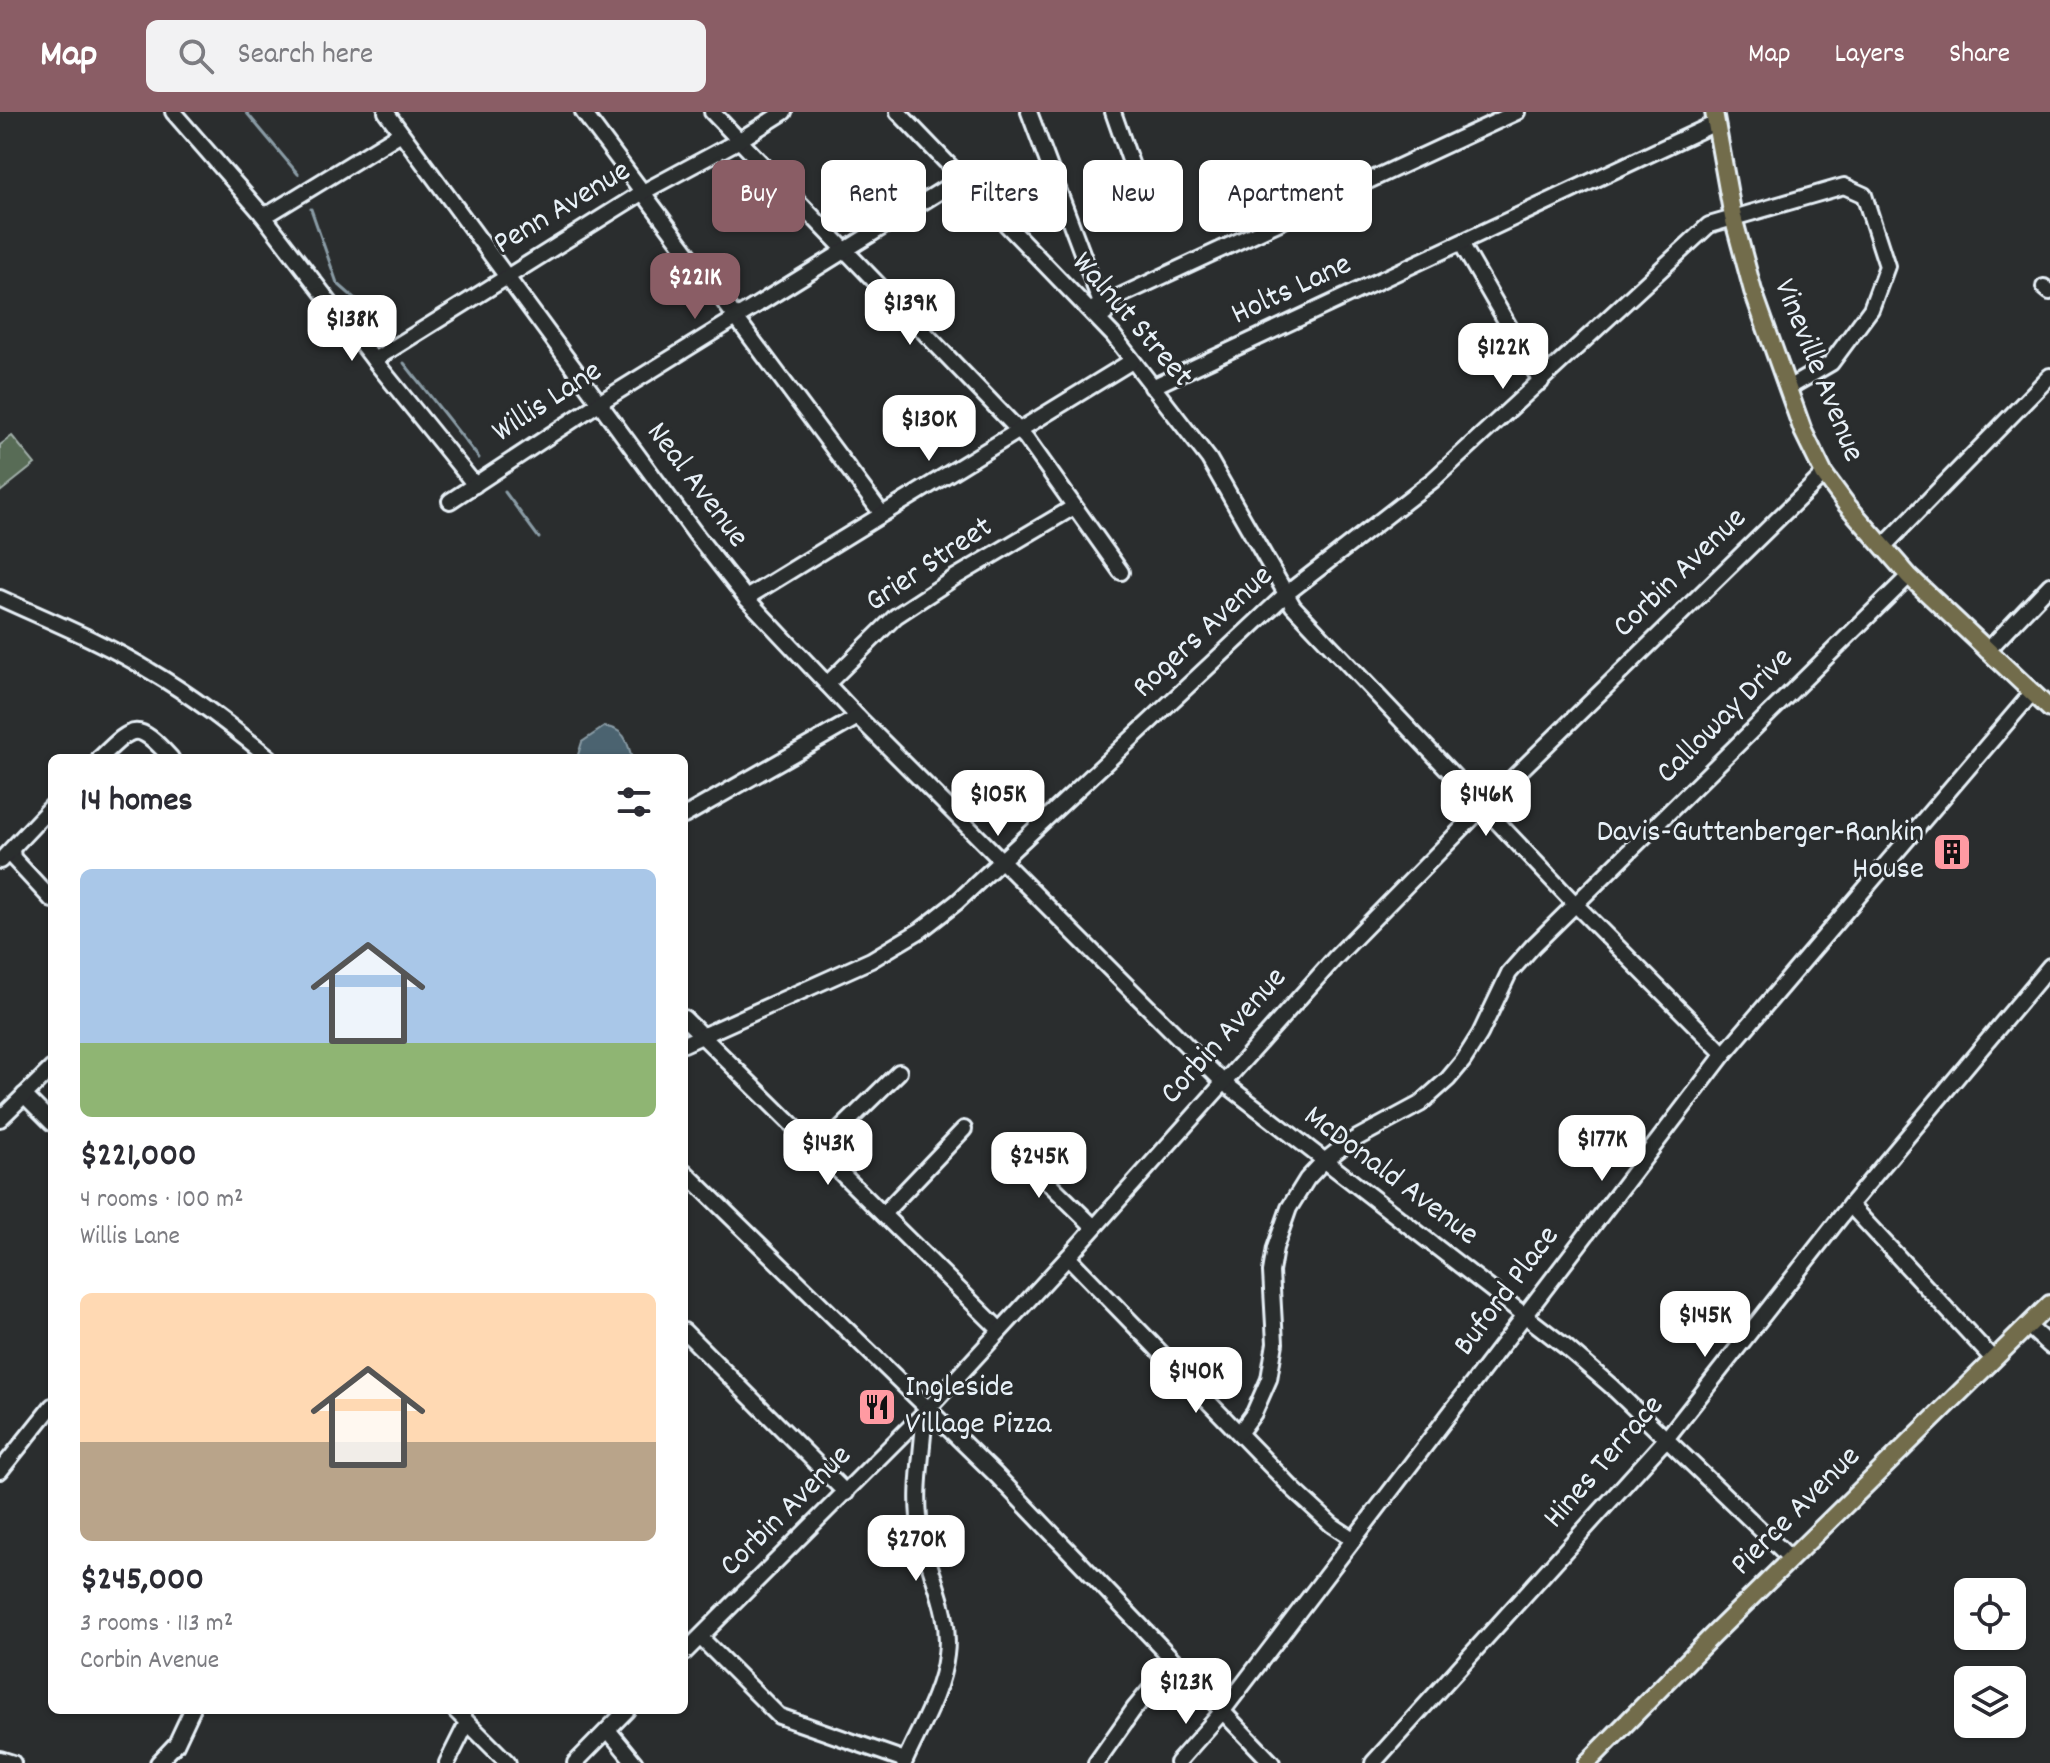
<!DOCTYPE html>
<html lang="en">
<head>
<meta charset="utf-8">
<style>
  :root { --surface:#fff; --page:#f2f2f3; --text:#2b2b33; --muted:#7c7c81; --accent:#8a5d65 }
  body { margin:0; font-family:Dekko,sans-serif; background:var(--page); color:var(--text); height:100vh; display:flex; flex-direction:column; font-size:30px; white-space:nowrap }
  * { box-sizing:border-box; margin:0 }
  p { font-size:26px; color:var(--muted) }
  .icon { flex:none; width:44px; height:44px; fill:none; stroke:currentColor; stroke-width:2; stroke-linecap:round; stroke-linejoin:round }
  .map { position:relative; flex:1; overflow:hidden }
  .sheet { position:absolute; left:48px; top:642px; width:640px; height:960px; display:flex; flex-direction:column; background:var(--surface); border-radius:12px; box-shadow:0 2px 6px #0004 }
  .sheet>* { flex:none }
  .banner { position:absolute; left:712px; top:48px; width:760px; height:72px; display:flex; gap:16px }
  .buttons { position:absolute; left:1954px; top:1466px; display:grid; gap:16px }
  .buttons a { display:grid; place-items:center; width:72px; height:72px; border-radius:12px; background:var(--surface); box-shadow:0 2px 6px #0004; font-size:40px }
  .price { position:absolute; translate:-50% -68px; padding:0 18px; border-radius:16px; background:#fff; color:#222; font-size:26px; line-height:52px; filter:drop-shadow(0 2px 4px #0008) }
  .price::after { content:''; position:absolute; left:50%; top:48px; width:24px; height:18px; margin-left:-12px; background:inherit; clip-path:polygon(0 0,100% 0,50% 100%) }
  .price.selected { background:var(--accent); color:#fff }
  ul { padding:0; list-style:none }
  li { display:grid; align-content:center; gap:16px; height:424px; padding:0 32px }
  li span { display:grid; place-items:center; height:248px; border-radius:12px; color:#555 }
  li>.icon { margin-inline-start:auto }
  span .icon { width:144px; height:144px; fill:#fffc; stroke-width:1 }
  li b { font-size:34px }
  h2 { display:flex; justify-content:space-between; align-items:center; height:96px; padding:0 32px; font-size:34px }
  .pill { padding:0 28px; border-radius:12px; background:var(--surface); box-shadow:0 2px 6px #0004; font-size:28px; line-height:72px }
  .pill.selected { background:var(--accent); color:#fff }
  header { display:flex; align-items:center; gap:48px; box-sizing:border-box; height:112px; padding:0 40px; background:var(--accent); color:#fff }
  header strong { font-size:38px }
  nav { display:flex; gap:44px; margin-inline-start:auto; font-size:28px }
  .search { width:560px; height:72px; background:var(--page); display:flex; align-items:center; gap:20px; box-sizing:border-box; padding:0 28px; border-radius:12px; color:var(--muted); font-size:30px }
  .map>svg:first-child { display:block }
  .green { fill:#596c57; stroke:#a0aea8; stroke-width:2 }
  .water { fill:#4b6470; stroke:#8a9ca6; stroke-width:2 }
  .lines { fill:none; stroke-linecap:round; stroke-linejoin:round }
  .stream { stroke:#8a9ca6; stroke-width:3 }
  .minor-casing { stroke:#e8f1f8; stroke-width:20 }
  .major-casing { stroke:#e8f1f8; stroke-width:22 }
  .minor { stroke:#2a2d2e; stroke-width:14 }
  .major { stroke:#726c4b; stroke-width:16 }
  .labels { text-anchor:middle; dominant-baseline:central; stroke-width:6; stroke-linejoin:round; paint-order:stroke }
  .street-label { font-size:32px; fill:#e8f1f8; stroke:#2a2d2e }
  .poi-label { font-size:32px; fill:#e8f1f8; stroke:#2a2d2e; text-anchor:end }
</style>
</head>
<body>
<header>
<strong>Map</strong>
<div class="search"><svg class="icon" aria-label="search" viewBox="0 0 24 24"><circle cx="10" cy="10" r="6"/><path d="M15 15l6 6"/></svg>Search here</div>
<nav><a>Map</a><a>Layers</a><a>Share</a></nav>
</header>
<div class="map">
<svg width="2050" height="1651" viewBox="0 0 2050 1651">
  <rect width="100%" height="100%" fill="#2a2d2e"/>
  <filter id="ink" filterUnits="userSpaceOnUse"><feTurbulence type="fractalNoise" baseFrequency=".0125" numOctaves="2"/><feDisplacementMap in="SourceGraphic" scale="16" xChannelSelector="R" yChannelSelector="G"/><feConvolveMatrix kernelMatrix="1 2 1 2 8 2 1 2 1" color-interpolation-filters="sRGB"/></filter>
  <g filter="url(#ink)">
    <path class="green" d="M12,324L35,352L0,380V333Z"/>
    <path class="water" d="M604,615C624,616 627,628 632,646H577L582,630Z"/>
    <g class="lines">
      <g class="stream">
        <path d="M246,0L298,62"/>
        <path d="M311,97L337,171L362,193L386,221"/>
        <path d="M404,251L479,346"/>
        <path d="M505,380L539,426"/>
      </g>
      <defs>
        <g id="minor">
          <path d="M173,0L262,102L374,248L475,373"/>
          <path d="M386,0L697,424L746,486L858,605L1223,970L1567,1236L1611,1274L1790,1446"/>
          <path d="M583,0L882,402"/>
          <path d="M712,0L1026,326L1121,460"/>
          <path d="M898,0L1113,223L1209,347L1293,494L1575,792L1724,942"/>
          <path d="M1029,0L1105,202"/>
          <path d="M1113,0L1139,74"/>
          <path d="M262,102L272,100L401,21"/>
          <path d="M1461,131L1541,270"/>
          <path d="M2044,175L2050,180"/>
          <path d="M1090,198L1517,0"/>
          <path d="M374,248L643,80L738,29L784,0"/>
          <path d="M1152,275L1716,11"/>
          <path d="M450,389L599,291L963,65"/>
          <path d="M1883,435L2050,264"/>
          <path d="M0,486C50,509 103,530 150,559C193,584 232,615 270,646"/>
          <path d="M746,486L1132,249"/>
          <path d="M1987,539L2050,473"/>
          <path d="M827,572L896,504L954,466L1074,395"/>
          <path d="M100,646C134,613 137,609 171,646"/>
          <path d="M684,704L858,605"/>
          <path d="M12,738L13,746L52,788"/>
          <path d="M0,749L52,694"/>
          <path d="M684,906L1000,1218"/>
          <path d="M684,932L871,848L921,818L957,790L1286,482L1433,368L1709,113L1844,74L1864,83L1887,154L1871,197L1831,251L1788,276"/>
          <path d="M24,983L52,1011"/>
          <path d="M0,1007L52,956"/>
          <path d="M1011,1034L1094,1115"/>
          <path d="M818,1039L899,960"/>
          <path d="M684,1059L996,1363L1272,1651"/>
          <path d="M1850,1093L1992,1246"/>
          <path d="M883,1102L964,1017"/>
          <path d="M1068,1145L1293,1377L1332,1413L1353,1427"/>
          <path d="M2028,1214L2050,1234"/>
          <path d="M684,1219L846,1381"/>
          <path d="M1240,1320L1254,1301L1269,1267L1275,1231L1271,1160L1275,1136L1289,1096L1307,1067L1323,1050L1346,1032L1420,992L1448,967L1463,949L1480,922L1509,861L1533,834L1909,464"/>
          <path d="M0,1359L52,1294"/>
          <path d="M701,1526L779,1604L905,1648"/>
          <path d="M684,1541L928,1297L1068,1145L1335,846L1483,695L1824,362"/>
          <path d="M455,1598L508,1651"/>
          <path d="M608,1618L635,1651"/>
          <path d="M0,1647L13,1651"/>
          <path d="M158,1651L176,1632L192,1598"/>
          <path d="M447,1651L467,1611"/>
          <path d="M575,1651L627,1598"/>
          <path d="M904,1651C919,1617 942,1580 946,1543C952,1498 928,1462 921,1419C914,1384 922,1344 924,1309L928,1297"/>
          <path d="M1096,1651L1134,1597L1173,1550"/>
          <path d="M1177,1651L1222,1600L1724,942L2032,581"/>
          <path d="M1373,1651L1666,1327L1850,1093L2050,854"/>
        </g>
        <g id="major">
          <path d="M1714,0L1733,105L1753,179L1803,319L1824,362L1846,392L1909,464L2050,597"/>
          <path d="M1587,1651L1712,1524L2050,1192"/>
        </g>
      </defs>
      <use href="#minor" class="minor-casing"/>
      <use href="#major" class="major-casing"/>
      <use href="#minor" class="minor"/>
      <use href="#major" class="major"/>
    </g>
  </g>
  <defs>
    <symbol id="building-square" viewBox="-11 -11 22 22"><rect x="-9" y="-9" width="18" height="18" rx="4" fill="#ff9aa2" stroke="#2a2d2e"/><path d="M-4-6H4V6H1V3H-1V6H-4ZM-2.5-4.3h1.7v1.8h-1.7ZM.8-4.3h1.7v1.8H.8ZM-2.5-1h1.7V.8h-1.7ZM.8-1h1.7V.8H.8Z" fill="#111"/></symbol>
    <symbol id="restaurant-square" viewBox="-11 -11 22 22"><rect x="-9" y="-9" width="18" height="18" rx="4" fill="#ff9aa2" stroke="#2a2d2e"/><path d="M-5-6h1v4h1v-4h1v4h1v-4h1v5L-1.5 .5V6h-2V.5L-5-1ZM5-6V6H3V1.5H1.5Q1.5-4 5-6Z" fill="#111"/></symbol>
  </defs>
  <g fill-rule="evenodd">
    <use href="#building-square" x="1930" y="718" width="44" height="44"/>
    <use href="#restaurant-square" x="855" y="1273" width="44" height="44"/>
  </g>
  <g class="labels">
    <g class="street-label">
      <text transform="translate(563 97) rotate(-31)">Penn Avenue</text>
      <text transform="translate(1292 179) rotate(-25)">Holts Lane</text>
      <text transform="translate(1131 209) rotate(49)">Walnut Street</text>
      <text transform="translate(1817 259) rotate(68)">Vineville Avenue</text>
      <text transform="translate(548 291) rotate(-33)">Willis Lane</text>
      <text transform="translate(696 374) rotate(53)">Neal Avenue</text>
      <text transform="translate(930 454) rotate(-34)">Grier Street</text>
      <text transform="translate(1681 462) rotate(-44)">Corbin Avenue</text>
      <text transform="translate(1204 521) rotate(-43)">Rogers Avenue</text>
      <text transform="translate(1726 605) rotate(-45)">Calloway Drive</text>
      <text transform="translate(1225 925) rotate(-48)">Corbin Avenue</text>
      <text transform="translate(1390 1065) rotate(37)">McDonald Avenue</text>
      <text transform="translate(1508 1180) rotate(-53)">Buford Place</text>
      <text transform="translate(1605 1351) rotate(-49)">Hines Terrace</text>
      <text transform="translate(787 1400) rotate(-45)">Corbin Avenue</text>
      <text transform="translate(1797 1400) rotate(-45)">Pierce Avenue</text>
    </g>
    <g class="poi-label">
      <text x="1924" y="722">Davis-Guttenberger-Rankin<tspan x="1924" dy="37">House</tspan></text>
      <text x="905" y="1277" text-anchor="start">Ingleside<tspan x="905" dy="37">Village Pizza</tspan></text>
    </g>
  </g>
</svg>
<div class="buttons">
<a><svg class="icon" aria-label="locate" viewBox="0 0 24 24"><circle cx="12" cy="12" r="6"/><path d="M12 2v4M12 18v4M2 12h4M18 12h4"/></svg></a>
<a><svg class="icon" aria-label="layers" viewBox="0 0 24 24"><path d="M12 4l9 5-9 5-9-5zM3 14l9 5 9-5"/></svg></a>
</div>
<b class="price selected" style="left:695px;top:209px">$221K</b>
<b class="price" style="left:910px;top:235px">$139K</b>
<b class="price" style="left:352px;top:251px">$138K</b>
<b class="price" style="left:1503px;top:279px">$122K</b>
<b class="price" style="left:929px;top:351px">$130K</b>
<b class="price" style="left:998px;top:726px">$105K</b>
<b class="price" style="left:1486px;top:726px">$146K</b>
<b class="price" style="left:1602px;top:1071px">$177K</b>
<b class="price" style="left:828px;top:1075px">$143K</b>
<b class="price" style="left:1039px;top:1088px">$245K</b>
<b class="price" style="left:1705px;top:1247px">$145K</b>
<b class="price" style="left:1196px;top:1303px">$140K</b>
<b class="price" style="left:916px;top:1471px">$270K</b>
<b class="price" style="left:1186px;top:1614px">$123K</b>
<div class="banner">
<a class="pill selected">Buy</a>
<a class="pill">Rent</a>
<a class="pill">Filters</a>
<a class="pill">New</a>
<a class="pill">Apartment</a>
</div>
<section class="sheet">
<h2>14 homes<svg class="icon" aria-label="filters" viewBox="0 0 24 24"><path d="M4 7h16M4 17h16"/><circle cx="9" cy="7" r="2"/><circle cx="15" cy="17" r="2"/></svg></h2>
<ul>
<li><span style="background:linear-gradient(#a9c7e8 70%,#8fb573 0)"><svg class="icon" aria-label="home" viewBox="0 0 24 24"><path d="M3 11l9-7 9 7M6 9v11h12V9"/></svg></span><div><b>$221,000</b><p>4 rooms · 100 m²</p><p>Willis Lane</p></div></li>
<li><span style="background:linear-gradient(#ffd9b3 60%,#b9a48a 0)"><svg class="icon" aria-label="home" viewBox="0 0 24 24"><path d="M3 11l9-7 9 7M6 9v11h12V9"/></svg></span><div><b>$245,000</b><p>3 rooms · 113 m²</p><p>Corbin Avenue</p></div></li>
</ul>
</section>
</div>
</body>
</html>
